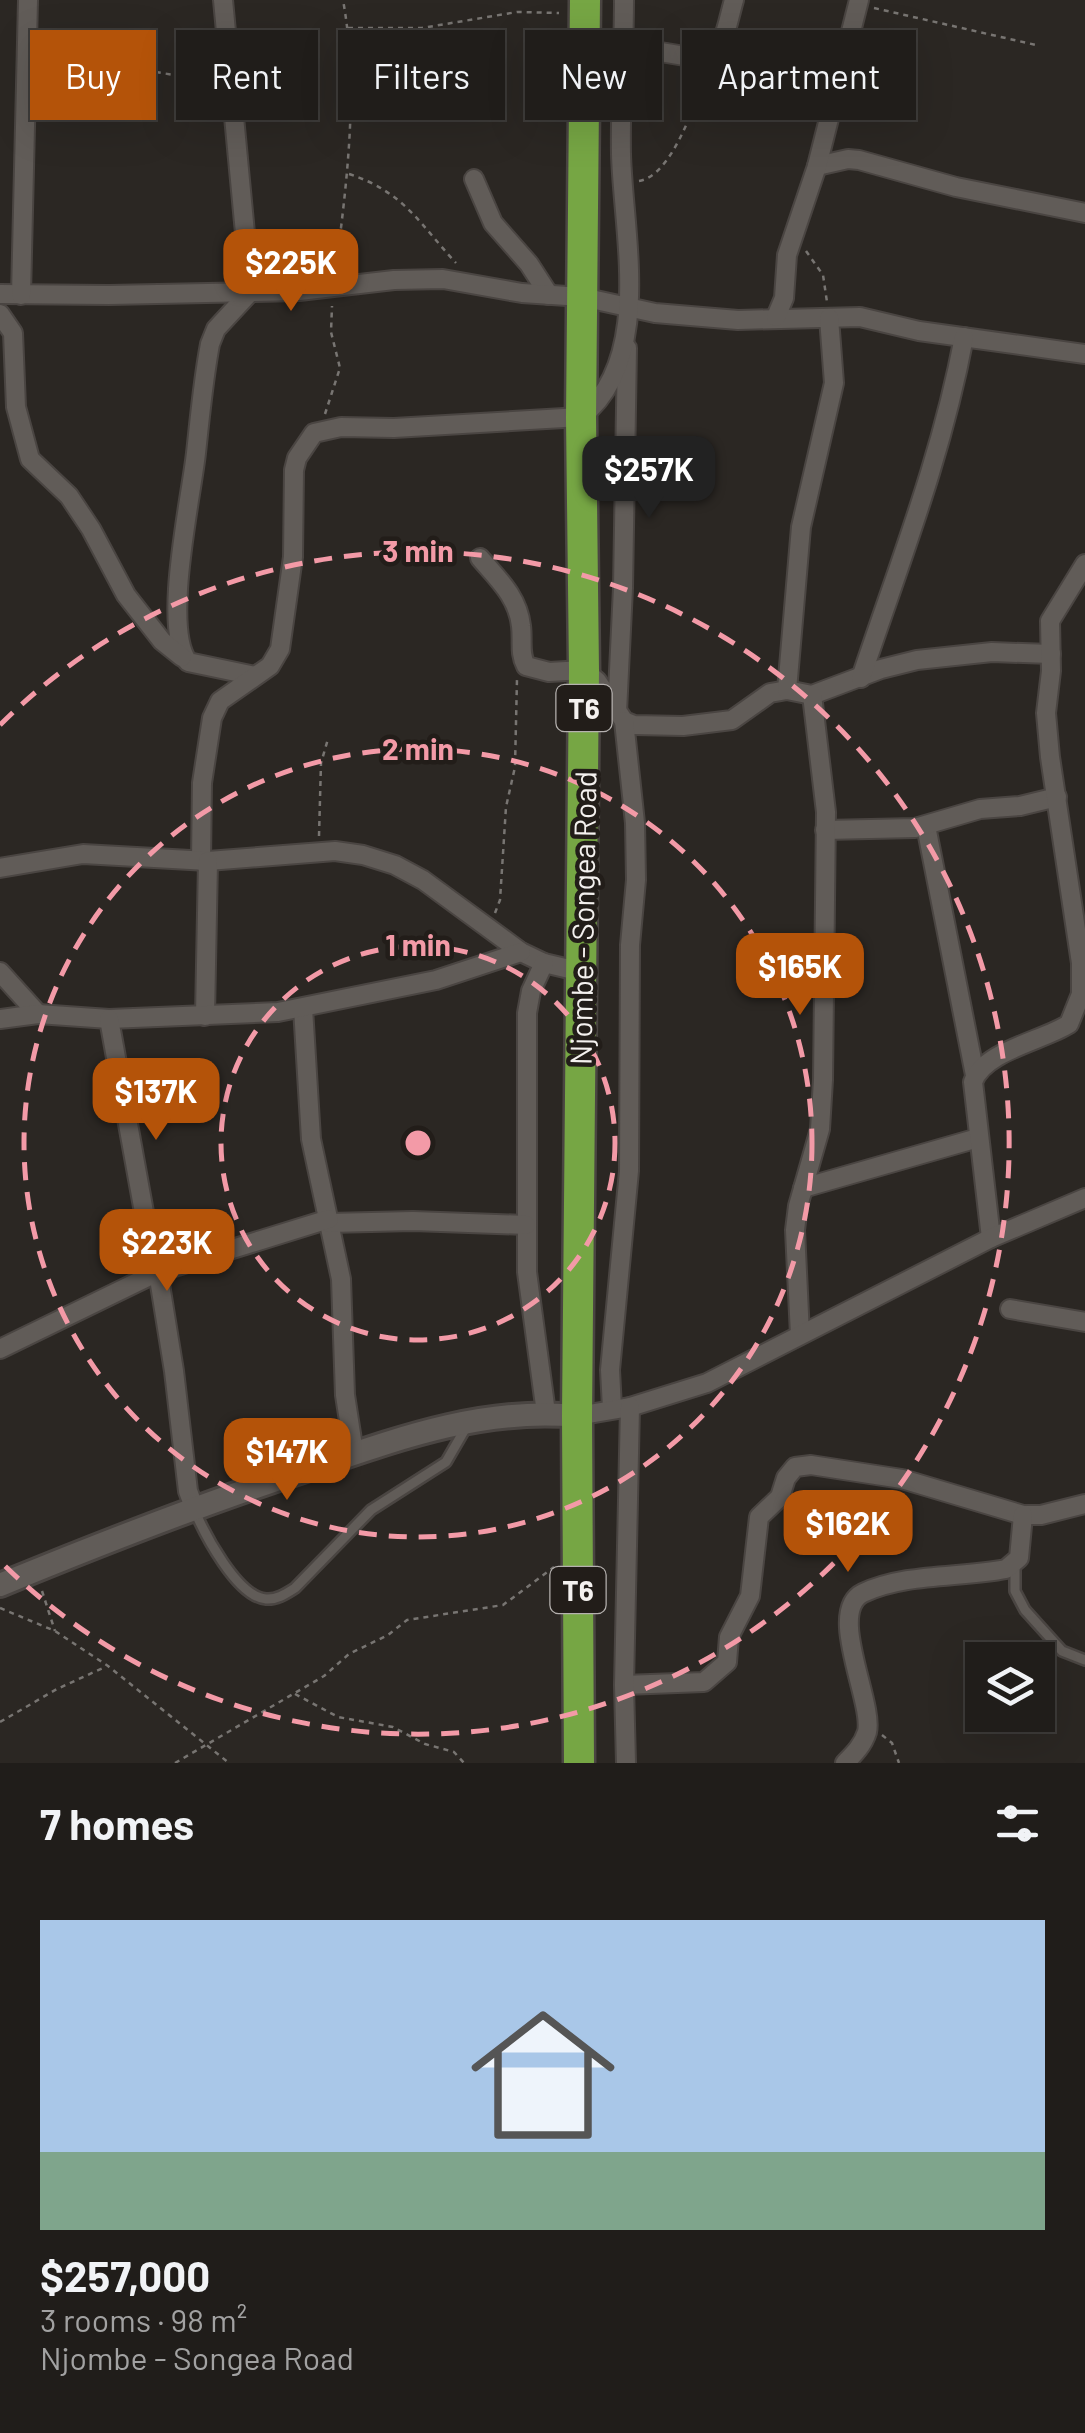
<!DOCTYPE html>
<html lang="en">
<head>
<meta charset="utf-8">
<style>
  :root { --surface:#201d1a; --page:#2d2a27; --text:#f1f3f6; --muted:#a2a2a2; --line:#3d3b39; --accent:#b45309 }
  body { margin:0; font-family:Barlow,sans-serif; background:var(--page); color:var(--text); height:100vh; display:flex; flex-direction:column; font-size:38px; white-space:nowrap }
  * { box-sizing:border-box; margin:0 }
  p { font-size:32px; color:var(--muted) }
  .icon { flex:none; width:55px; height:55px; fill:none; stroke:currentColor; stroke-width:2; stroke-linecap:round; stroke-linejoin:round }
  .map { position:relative; height:1763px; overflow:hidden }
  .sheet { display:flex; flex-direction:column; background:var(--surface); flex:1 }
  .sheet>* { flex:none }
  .guide { position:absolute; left:30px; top:30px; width:1025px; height:90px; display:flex; gap:20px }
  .buttons { position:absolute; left:965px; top:1642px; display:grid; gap:20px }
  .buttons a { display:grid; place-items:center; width:90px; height:90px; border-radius:0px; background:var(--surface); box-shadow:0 10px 40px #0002,0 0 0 2px var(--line); font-size:50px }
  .price { position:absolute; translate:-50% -85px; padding:0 22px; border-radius:20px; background:var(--accent); color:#fff; font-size:32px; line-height:65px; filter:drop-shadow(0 2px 5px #0008) }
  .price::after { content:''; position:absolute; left:50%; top:60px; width:30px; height:22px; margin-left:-15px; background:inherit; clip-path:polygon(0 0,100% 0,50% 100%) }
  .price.selected { background:#222; color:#fff }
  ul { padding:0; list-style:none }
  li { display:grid; align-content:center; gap:20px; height:530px; padding:0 40px }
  li span { display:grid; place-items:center; height:310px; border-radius:0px; color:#555 }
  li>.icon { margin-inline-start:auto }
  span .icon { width:180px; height:180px; fill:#fffc; stroke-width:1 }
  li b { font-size:42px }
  h2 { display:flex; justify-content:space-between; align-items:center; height:120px; padding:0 40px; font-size:42px }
  .tag { padding:0 35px; border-radius:0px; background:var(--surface); box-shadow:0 10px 40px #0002,0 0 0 2px var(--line); font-size:35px; line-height:90px }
  .tag.selected { background:var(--accent); color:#fff }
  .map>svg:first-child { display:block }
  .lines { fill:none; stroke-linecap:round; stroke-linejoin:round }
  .service-casing { stroke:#4a4542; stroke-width:14 }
  .minor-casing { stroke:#4a4542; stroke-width:22 }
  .tertiary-casing { stroke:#4a4542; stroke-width:28 }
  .trunk-casing { stroke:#4a4542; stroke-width:35 }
  .path { stroke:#787572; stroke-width:2.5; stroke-dasharray:5 5; stroke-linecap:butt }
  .service { stroke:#615c58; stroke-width:9 }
  .minor { stroke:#615c58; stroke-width:18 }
  .tertiary { stroke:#615c58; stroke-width:22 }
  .trunk { stroke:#76a644; stroke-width:30 }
  .ring { fill:none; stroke:#f39aa7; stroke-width:5; stroke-dasharray:18 12 }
  .labels { text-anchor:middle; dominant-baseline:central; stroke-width:9; stroke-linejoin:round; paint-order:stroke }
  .shield { fill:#221d19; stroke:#b5b1af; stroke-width:2.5 }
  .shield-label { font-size:28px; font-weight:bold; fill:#f4f1ef }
  .street-label { font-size:30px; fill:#f4f1ef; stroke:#221d19 }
  .centre { fill:#f39aa7; stroke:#221d19; stroke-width:5 }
  .ring-label { font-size:30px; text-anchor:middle; font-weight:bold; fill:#f39aa7; stroke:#221d19; stroke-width:9; stroke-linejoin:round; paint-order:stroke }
</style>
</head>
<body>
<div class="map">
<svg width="1085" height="1763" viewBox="0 0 1085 1763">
  <rect width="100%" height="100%" fill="#2b2723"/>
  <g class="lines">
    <defs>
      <g id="service">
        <path d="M194,1509C204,1533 237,1597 266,1599C277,1600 287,1593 295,1588L371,1510L446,1462L468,1424"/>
        <path d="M1015,1566V1591L1025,1610L1062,1651L1085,1660"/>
      </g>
      <g id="minor">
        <path d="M223,0L245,233L256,290"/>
        <path d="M624,46L709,60C725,47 728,20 734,0"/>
        <path d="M817,166L848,159L859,160L956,187L1085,213"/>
        <path d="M474,179L493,223L529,264L549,295"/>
        <path d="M252,290L216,329L210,344C203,381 200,417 196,453C191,499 162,627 188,662L255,676"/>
        <path d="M0,294L109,295L299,291L394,280L443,279L522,293L582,297L655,313L738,320L860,317L919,331L1085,354"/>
        <path d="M21,295L28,0"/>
        <path d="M0,314L13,333L16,407L30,459L69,496L91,529L126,595L162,641L182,657"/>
        <path d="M776,317L784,298L787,255L817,166L859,0"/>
        <path d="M480,558C498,579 518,597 521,626C523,641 519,653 526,666L549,672L584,670L597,681L624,721L634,725L683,726L732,720L770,693L787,690L812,695L881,669L917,660L992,652L1051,654"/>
        <path d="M861,678C900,561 941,459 964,337"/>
        <path d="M787,690L801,527L834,383L829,318"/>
        <path d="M617,712L623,588L627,348"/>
        <path d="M926,826L975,1075"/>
        <path d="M825,830L915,828L980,809L1020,806L1057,797"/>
        <path d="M201,861L202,783L212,718L220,701L270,666L280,649L293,557L294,470L297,458L314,433L341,427L394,428L581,417C654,360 623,233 621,154C620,103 624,51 624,0"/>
        <path d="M0,868L83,854L208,861L335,851L363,855L395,865L423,880L521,952L544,963L582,972"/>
        <path d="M544,963L531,991L527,1013V1272L546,1413"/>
        <path d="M0,972L38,1014"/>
        <path d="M303,1008L311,1139L341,1279L345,1395L354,1453"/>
        <path d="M205,1016L208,861"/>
        <path d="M0,1019L38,1014L109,1019L278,1012L436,980L521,952"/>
        <path d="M109,1019L155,1273"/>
        <path d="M803,1188L978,1138"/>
        <path d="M329,1223L413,1221L526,1225"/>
        <path d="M991,1238L973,1082C984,1051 1042,1041 1069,1024L1081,994V963L1050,757L1046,713L1051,671L1050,621L1085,564"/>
        <path d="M158,1272L174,1371L188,1491L194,1507"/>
        <path d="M1010,1309L1085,1322"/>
        <path d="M800,1335L795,1230L798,1206L820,1129L823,1080L826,812L812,695"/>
        <path d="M0,1349L158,1272L329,1219"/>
        <path d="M612,1408L610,1370L629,1171L630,945L636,880L635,823L624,721"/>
        <path d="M577,1416L630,1407L707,1383L991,1238L1085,1198"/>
        <path d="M624,1685L704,1682L727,1662L729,1637L750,1596L759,1517L780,1497L786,1478L795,1467L811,1465L902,1479L1023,1515H1041L1085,1504"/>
        <path d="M626,1763L624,1685L630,1407"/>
        <path d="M845,1763C854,1754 863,1745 867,1732C874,1702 826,1611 863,1593C906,1573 960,1578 1006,1569L1019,1558L1023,1515"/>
      </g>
      <path id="tertiary" d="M0,1585C102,1543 204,1503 309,1469C397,1439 483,1407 577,1416"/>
      <path id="trunk" d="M579,1763L577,1416L584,670L581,417L585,0"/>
    </defs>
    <use href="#service" class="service-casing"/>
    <use href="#minor" class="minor-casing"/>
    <use href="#tertiary" class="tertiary-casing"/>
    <use href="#trunk" class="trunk-casing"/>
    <g class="path">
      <path d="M874,8L1036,45"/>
      <path d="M348,28H422L517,12L559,13"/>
      <path d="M46,68L143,70L212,81"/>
      <path d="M721,74L738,93L780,100L812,120"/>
      <path d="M349,174C404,192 419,223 456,263"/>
      <path d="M639,181C671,176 694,107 704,78"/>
      <path d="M806,251L823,275L827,302"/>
      <path d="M336,268C347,181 359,88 343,0"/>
      <path d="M325,414L340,368L331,332L332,306"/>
      <path d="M319,836L321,763L328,739"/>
      <path d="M495,913L500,900L506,807L515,767L517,679"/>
      <path d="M42,1591L55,1631"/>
      <path d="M0,1608L55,1631L108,1666L229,1763"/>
      <path d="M295,1694L338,1717L393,1727L425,1744L454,1752L464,1763"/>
      <path d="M0,1722L57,1689L105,1667"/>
      <path d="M882,1735L892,1743L899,1763"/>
      <path d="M175,1763L324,1676L349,1654L388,1635L407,1620L503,1605L554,1567"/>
    </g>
    <use href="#service" class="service"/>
    <use href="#minor" class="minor"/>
    <use href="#tertiary" class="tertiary"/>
    <use href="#trunk" class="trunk"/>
  </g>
  <g class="ring">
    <circle cx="418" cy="1143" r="197"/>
    <circle cx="418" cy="1143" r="394"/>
    <path d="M0 725A591 591 0 1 1 0 1561"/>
  </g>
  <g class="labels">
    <g class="shield">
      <rect x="556.5" y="685" width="55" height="46" rx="8"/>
      <rect x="550.5" y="1567" width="55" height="46" rx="8"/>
    </g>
    <g class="shield-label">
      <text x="584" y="708">T6</text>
      <text x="578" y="1590">T6</text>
    </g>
    <g class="street-label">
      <text transform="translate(582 918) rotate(-89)">Njombe - Songea Road</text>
    </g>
  </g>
  <circle cx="418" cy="1143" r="15" class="centre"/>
  <g class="ring-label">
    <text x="418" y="562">3 min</text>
    <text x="418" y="760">2 min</text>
    <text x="418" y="956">1 min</text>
  </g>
</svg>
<div class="buttons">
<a><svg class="icon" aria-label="layers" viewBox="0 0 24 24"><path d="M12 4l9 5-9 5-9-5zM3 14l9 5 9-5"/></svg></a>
</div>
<b class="price" style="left:291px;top:314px">$225K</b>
<b class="price selected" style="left:649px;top:521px">$257K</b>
<b class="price" style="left:800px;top:1018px">$165K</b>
<b class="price" style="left:156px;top:1143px">$137K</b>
<b class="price" style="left:167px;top:1294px">$223K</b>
<b class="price" style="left:287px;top:1503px">$147K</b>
<b class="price" style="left:848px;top:1575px">$162K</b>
<div class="guide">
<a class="tag selected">Buy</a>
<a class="tag">Rent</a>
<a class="tag">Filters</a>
<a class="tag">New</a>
<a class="tag">Apartment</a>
</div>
</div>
<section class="sheet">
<h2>7 homes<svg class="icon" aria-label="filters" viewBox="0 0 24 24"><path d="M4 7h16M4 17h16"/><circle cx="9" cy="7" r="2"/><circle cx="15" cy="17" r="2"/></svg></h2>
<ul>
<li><span style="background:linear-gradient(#a9c7e8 75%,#7fa58c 0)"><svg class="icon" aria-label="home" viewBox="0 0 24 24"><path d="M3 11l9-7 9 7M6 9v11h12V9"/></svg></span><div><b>$257,000</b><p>3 rooms · 98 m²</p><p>Njombe - Songea Road</p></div></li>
</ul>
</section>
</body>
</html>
